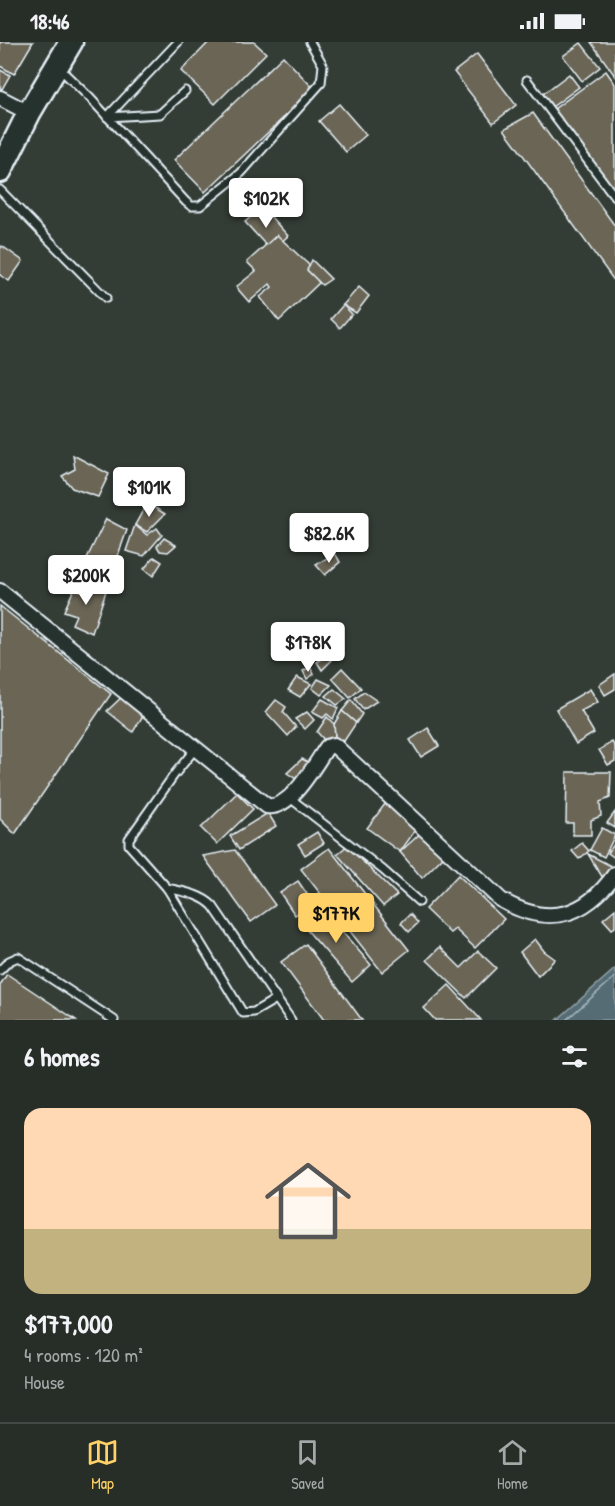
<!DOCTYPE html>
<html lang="en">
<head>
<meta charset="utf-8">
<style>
  :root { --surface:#272e28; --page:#333a34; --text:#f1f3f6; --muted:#a4a8a8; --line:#434a45; --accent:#ffd166 }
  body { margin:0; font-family:"Patrick Hand",sans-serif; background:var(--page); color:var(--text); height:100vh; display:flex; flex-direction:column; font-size:22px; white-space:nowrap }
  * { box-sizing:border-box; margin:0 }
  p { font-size:20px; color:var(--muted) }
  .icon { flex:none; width:33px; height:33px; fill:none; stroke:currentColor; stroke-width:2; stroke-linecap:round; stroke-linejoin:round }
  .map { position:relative; height:978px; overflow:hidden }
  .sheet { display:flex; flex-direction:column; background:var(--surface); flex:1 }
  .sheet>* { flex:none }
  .price { position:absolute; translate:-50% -51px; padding:0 14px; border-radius:6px; background:#fff; color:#222; font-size:20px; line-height:39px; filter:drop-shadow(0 2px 3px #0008) }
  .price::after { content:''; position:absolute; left:50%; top:36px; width:18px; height:14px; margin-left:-9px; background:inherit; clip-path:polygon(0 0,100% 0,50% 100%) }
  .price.selected { background:var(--accent); color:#111 }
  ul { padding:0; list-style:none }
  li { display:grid; align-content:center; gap:12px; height:318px; padding:0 24px }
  li span { display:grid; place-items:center; height:186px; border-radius:18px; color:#555 }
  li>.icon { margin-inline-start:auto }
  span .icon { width:108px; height:108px; fill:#fffc; stroke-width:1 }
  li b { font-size:26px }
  h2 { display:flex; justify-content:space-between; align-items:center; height:72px; padding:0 24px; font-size:26px }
  .status { display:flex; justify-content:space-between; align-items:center; height:42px; padding:0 30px; background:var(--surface); direction:ltr }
  .status svg { height:16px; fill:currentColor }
  .menu { display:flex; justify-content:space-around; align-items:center; height:84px; border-top:2px solid var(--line); background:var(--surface); font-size:16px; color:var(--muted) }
  .menu a { display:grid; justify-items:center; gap:3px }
  .menu .selected { color:var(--accent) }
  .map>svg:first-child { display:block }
  .water { fill:#556c74; stroke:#90a1a9; stroke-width:1.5 }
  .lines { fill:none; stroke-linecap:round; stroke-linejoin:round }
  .shore { stroke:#adbcc3; stroke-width:1.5 }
  .building { fill:#6b6554; stroke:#e8f1f8; stroke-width:1.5 }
  .service-casing { stroke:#e8f1f8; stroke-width:11 }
  .minor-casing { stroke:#e8f1f8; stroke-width:18 }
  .trunk-casing { stroke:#e8f1f8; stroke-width:27 }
  .service { stroke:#26332d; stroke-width:7 }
  .minor { stroke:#26332d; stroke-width:14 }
  .trunk { stroke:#26332d; stroke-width:22 }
</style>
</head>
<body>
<div class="status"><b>18:46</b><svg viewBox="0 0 49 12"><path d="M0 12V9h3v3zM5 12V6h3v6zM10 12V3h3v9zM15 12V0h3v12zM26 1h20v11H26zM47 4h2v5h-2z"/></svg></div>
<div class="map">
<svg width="615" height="978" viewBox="0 0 615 978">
  <rect width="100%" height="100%" fill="#343d35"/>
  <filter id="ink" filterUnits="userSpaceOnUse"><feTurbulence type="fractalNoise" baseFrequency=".0167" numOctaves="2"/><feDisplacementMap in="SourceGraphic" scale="12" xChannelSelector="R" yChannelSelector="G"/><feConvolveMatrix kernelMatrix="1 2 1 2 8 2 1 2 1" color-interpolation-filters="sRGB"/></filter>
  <g filter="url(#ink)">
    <path class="water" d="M615,927V978H557Z"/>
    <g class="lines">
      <path class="shore" d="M566,978L615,935"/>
    </g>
    <g class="building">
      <path d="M0,0H33L14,32L0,24Z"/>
      <path d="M209,0H254L266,11L215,62L181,29Z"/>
      <path d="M591,0H615V34Z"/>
      <path d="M581,1L600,25L582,39L563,14Z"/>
      <path d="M477,12L516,63L493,81L454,30Z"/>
      <path d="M283,14L314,47L205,150L174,118Z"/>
      <path d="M0,28L10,33L2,47L0,46Z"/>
      <path d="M606,29L615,42V149L554,67Z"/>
      <path d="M569,32L579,45L552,65L543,52Z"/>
      <path d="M339,62L366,93L346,110L319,79Z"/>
      <path d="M533,71L615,184V240L504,87Z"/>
      <path d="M262,165L288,194L271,209L245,180Z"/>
      <path d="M277,193L309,223L319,241L279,279L260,255L272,245L270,242L249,260L236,245L256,229L247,220Z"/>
      <path d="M2,204L23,219L9,239L0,233V207Z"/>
      <path d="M312,218L331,237L322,243L307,228Z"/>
      <path d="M359,245L369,254L356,271L343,263Z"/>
      <path d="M343,263L352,272L340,286L331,277Z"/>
      <path d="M73,413L109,432L98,455L72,446L62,434L75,427Z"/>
      <path d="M147,461L165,472L147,490L135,483Z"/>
      <path d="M106,477L127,488L113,527L87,516Z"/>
      <path d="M135,483L147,493L157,486L162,493L144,514L126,509Z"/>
      <path d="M164,496L176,503L168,510L160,509L157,504Z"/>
      <path d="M335,511L340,520L325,533L316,523Z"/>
      <path d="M154,515L162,520L153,534L144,527Z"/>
      <path d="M87,540L107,546L92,591L72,582L76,573L64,569L74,547L81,549Z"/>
      <path d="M0,564L111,652L15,792L0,777Z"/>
      <path d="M327,614L332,618L322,628L317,620Z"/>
      <path d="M310,625L314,632L307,637L303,629Z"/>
      <path d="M342,626L361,646L350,656L332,636Z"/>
      <path d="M615,632V647L605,653L599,643Z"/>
      <path d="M297,635L311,642L300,655L288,648Z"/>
      <path d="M318,637L331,643L321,653L312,646Z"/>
      <path d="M334,647L346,657L337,663L326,654Z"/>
      <path d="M590,647L598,660L581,669L594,691L576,702L556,667Z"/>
      <path d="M364,650L377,659L363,668L355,657Z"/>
      <path d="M124,653L144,672L133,690L107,669Z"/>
      <path d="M322,657L338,666L333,677L327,672L323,676L312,670Z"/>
      <path d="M276,658L286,665L283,670L296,685L288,694L266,670Z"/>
      <path d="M351,658L362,672L356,681L342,669Z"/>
      <path d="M342,669L356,681L344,699L335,696L334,682Z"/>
      <path d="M307,670L314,678L305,687L295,677Z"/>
      <path d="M327,675L334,682L335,696L327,701L317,690Z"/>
      <path d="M428,686L439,704L421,715L410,698Z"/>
      <path d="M612,700L615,705V719L608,723L599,708Z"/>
      <path d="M302,717L312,722L299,739L287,731Z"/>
      <path d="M567,730H611L610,756L600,760L601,774L591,778V793H573V781H566Z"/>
      <path d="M237,751L253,767L217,802L201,786Z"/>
      <path d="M385,762L417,786L400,810L367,786Z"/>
      <path d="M615,770V786L607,781Z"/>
      <path d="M268,771L276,784L239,808L230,794Z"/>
      <path d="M602,786L615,793L604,815L590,808Z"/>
      <path d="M423,789L446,812L422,836L400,810Z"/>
      <path d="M317,790L324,801L305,813L298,802Z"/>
      <path d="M582,801L589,809L579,817L572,809Z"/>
      <path d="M615,801V816L608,811Z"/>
      <path d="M347,804L397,853L383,864L337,812Z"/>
      <path d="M329,806L409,908L382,930L301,827Z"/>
      <path d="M235,808L275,863L251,880L203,814Z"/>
      <path d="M588,812L615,826L606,841Z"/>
      <path d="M458,833L504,877L475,906L455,887L450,891L425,867Z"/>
      <path d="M298,839L313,861L295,873L280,851Z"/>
      <path d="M320,864L371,923L352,940L300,880Z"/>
      <path d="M615,867V885L612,887L603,877Z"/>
      <path d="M410,872L418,881L409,890L401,881Z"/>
      <path d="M535,897L544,909L555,917L538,934L520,910Z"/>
      <path d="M306,902L362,978H324L281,920Z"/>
      <path d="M440,905L461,926L478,909L496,926L466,956L427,918Z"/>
      <path d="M7,932L76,978H0V943Z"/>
      <path d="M449,943L481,978H435L424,966Z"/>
    </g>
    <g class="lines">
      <defs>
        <g id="service">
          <path d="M178,0L107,75L160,72L185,49"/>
          <path d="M60,27L90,56L186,160L191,164H200L241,131L321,41L323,23L310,0"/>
          <path d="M527,38L615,155"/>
          <path d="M0,148L106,256"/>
          <path d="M195,707L174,733L129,797V803L167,846L243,971L254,970L276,957"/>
          <path d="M290,756L383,828L419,860"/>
          <path d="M167,846C184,850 201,852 213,864L291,978"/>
          <path d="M0,928L9,919L18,915L114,978"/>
        </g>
        <g id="minor">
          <path d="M0,56L29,71"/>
          <path d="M0,549L267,764C291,768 315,722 327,705L334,703L501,858C548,885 584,876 615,832"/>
        </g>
        <path id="trunk" d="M0,129L29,71L71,0"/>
      </defs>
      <use href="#service" class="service-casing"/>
      <use href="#minor" class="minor-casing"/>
      <use href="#trunk" class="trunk-casing"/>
      <use href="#service" class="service"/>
      <use href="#minor" class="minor"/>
      <use href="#trunk" class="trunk"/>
    </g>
  </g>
</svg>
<b class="price" style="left:266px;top:187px">$102K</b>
<b class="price" style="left:149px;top:476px">$101K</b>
<b class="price" style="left:329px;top:522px">$82.6K</b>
<b class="price" style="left:86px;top:564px">$200K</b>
<b class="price" style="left:308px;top:631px">$178K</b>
<b class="price selected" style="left:336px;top:902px">$177K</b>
</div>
<section class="sheet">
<h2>6 homes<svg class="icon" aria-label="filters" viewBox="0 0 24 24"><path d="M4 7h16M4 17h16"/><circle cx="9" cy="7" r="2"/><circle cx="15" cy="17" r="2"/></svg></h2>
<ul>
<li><span style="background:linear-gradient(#ffd9b3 65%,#c2b280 0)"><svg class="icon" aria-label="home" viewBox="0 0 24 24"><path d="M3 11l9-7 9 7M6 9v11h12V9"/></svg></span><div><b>$177,000</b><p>4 rooms · 120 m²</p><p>House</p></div></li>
</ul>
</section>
<nav class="menu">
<a class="selected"><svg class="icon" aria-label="map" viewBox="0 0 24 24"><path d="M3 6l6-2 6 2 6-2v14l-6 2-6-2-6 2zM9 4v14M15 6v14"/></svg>Map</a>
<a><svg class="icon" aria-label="saved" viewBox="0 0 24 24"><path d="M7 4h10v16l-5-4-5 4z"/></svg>Saved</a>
<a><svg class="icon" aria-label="home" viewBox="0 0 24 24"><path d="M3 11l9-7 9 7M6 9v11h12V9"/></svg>Home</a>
</nav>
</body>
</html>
